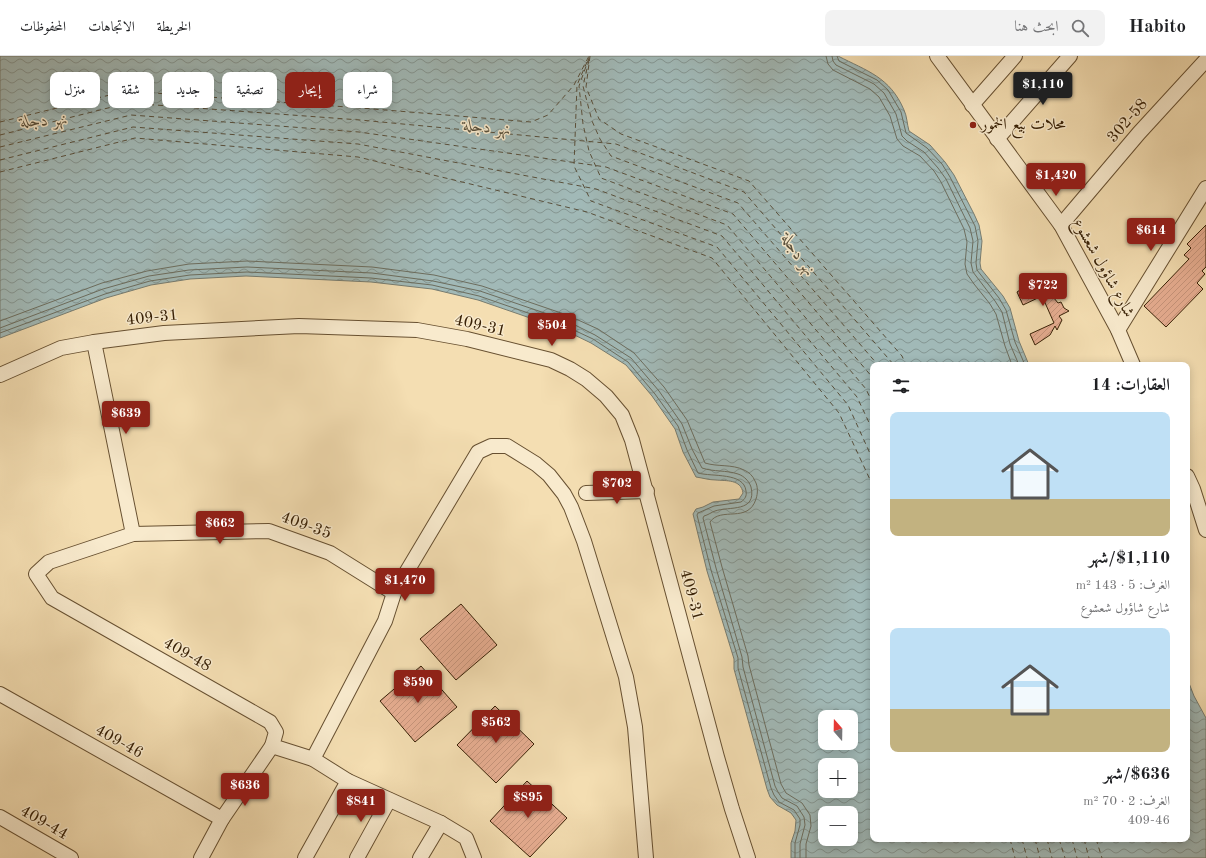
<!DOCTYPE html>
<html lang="ar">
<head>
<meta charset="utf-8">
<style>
  :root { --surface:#fff; --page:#f2f2f2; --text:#202124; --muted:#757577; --line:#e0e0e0; --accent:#8f2418 }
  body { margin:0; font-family:"Old Standard TT",Amiri,serif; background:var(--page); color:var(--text); direction:rtl; height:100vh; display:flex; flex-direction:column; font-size:15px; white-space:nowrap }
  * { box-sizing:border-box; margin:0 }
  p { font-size:13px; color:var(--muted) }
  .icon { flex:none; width:22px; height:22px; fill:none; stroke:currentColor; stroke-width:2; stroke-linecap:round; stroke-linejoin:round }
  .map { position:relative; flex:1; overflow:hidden; direction:ltr }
  .sheet { position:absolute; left:870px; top:306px; width:320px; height:480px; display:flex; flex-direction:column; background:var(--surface); border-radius:8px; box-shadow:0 2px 10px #0003; direction:rtl }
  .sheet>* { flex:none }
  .guide { position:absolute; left:12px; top:16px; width:380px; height:36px; direction:rtl; display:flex; gap:8px }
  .needle { width:26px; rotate:340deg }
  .fabs { position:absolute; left:818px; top:654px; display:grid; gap:8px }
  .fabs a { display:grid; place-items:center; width:40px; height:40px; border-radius:8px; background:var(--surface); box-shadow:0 2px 10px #0003; font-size:20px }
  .price { position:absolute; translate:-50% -34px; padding:0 9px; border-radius:4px; background:var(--accent); color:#fff; font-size:13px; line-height:26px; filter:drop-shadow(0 1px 2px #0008) }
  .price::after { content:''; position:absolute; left:50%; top:24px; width:12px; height:9px; margin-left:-6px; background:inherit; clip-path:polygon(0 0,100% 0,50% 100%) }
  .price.active { background:#222; color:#fff }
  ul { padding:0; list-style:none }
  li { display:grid; align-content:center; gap:8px; height:212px; padding:0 20px }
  li span { display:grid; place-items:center; height:124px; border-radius:8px; color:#555 }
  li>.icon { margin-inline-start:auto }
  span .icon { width:72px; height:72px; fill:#fffc; stroke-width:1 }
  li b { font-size:17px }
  h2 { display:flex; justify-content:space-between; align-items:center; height:48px; padding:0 20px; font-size:17px }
  .tag { padding:0 14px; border-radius:8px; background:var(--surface); box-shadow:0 2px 10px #0003; font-size:14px; line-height:36px }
  .tag.active { background:var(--accent); color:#fff }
  header { display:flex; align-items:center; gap:24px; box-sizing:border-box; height:56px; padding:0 20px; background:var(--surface); border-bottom:1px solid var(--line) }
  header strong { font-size:19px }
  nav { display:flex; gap:22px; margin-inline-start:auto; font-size:14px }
  .search { width:280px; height:36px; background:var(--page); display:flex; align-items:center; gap:10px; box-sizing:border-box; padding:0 14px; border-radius:8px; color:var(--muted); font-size:15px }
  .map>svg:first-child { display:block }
  .water { fill:url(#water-waves); stroke:#777c70; fill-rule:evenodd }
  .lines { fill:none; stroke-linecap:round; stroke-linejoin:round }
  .shore { stroke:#6c6d5e; stroke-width:1 }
  .ferry { stroke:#584f3b; stroke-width:1; stroke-dasharray:5 4; stroke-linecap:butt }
  .building { fill:url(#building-hatch); stroke:#382106 }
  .minor-casing { stroke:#675031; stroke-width:16 }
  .minor { stroke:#f8eacd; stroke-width:14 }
  .poi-dot { fill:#8f2418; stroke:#f8eacd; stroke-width:1.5 }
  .labels { text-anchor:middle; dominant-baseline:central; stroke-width:3; stroke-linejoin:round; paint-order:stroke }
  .street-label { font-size:16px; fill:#382106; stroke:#f8eacd }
  .poi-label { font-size:16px; fill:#382106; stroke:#f8eacd; text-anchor:start }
  .water-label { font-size:17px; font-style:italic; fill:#584f3b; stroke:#f8eacd }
</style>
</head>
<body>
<header>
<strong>Habito</strong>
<div class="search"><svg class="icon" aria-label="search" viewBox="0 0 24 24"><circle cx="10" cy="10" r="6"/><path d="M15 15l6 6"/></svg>ابحث هنا</div>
<nav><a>الخريطة</a><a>الاتجاهات</a><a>المحفوظات</a></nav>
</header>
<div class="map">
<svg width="1206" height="802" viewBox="0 0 1206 802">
  <defs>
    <pattern id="water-waves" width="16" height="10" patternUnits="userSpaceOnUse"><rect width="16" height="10" fill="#a1b9b7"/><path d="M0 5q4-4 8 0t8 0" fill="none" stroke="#849693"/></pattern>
    <pattern id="building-hatch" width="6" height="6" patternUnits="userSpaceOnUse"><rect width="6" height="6" fill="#e7ae92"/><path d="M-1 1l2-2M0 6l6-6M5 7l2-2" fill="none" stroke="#c7957c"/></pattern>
  </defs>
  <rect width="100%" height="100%" fill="#f4deb2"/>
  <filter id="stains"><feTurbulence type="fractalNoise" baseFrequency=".005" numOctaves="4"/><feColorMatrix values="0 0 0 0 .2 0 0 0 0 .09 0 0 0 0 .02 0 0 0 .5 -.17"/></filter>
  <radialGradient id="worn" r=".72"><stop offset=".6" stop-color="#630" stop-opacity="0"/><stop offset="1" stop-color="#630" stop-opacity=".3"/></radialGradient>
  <path class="water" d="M0,0H838C867,15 890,21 904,54C907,60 907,68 909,75L930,89L945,106L954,119L974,158L979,169L982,185L980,207L981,213L1003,240L1010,252L1019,285L1029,309H873V783H1187V622L1194,640L1206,662V802H791V787L795,775L796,764L791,757L777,749L770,741L767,733L734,613V603L707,515L693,458L696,453L703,451L713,446L739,443L743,437C741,423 726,425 716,424C709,424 703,422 696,421L683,396L675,373L652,340L626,309L591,287L562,273L478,244L432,233L371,226L246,220L190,223L151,229L106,242L0,282ZM825,661H851V687H825ZM825,709H851V735H825ZM825,757H851V783H825Z"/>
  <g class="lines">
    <g class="shore">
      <path d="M826,0L828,8L833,14L870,33L879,41L890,60L897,83L903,90L920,100L934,115L941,126L964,173L967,186L965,208L967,218L974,228L990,248L996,258L1005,290L1012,309"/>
      <path d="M832,0L833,5L836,9L874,28L884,37L896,58L902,80L907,85L924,96L938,112L946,123L970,172L973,185L971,207L973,216L995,245L1002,256L1010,288L1019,309"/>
      <path d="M837,0L839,5L877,24L888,34L901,56L906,77L927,92L942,108L950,121L975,170L978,185L976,207L977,214L999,242L1006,254L1015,286L1025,309"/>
      <path d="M0,265L102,227L147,215L189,208L247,205L372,211L434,219L482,230L567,259L598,273L634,297L664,331L687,364L705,407C718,411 732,408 744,414C749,416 753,420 755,425C758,430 758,437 756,443C748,468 721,450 710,466L722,511L748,600L749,609L781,728L786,737L802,747L810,759L811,770L806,788V802"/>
      <path d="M0,272L103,233L149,220L189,214L247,211L372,217L433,225L480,235L565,264L595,279L631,302L659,335L682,368L692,393L702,412C714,416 726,414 738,418C744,420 749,425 751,431C757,457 729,450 715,455C712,456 708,459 704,460L703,462L716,512L742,601L743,611L775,730L778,736L782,742L797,750L804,761L805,769L800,788V802"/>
      <path d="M0,277L105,238L150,225L190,219L247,216L371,222L432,229L479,240L563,269L593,283L628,306L655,338L678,370L687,394L698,417C712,421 744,416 746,435C747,440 745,443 741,446L714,450L698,457L697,459L711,514L738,602V612L771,732L774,739L779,746L794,754L800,763V769L795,787V802"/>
    </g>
    <g class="ferry">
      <path d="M590,0L586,31L599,63L621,78L749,125L902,300L906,309"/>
      <path d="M589,2L579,30L583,68L589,95L601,122L727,169L866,333L873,348"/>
      <path d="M589,4L583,30L592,65L600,83L611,100L738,147L878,309"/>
      <path d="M587,6L577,29L574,110L591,145L717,191L848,349L873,404"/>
      <path d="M0,66L126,35L361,52L531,66L548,59L574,29L589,0"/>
      <path d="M0,79L128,47L360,64L616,88L744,136L894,309"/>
      <path d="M0,91L131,59L359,76L606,111L733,158L873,322"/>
      <path d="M0,104L133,71L358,88L596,133L722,180L857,341L873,375"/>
      <path d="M0,116L135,82L358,101L587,156L712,202L839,357L873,430"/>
      <path d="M1010,783L1015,802"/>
      <path d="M1022,783L1027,802"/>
      <path d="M1035,783L1040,802"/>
      <path d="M1047,783L1052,802"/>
      <path d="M1059,783L1065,802"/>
      <path d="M1072,783L1077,802"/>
      <path d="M1084,783L1089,802"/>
      <path d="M1096,783L1102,802"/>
    </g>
  </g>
  <g class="building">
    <path d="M1206,169V211L1202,215L1205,218L1197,227L1203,233L1166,271L1144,250L1189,203L1184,199L1191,192L1187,188Z"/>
    <path d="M1036,220L1058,247L1061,246L1064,252L1069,255L1059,260L1062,264L1057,274L1055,270L1050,279L1035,289L1030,278L1054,267L1042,240L1023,249L1017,236L1035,224L1034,222Z"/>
    <path d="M461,548L497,589L456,624L420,583Z"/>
    <path d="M421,610L457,651L415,686L380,645Z"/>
    <path d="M495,650L534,688L496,727L457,689Z"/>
    <path d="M527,725L567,762L530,801L490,765Z"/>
  </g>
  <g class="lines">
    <defs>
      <g id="minor">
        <path d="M937,0L1061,169L1118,274L1133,309"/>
        <path d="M972,49L1015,0"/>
        <path d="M997,83L1070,0"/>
        <path d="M1061,169L1139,77L1206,4"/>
        <path d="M1118,274L1206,132"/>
        <path d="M94,286L133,478"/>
        <path d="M0,319L61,292L94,286L164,277L299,270L417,274L467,283L551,304L570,313L586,323L606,340L622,359L632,384L717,701L732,753L748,802"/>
        <path d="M1187,420L1193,433L1206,474"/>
        <path d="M586,437L647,435"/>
        <path d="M394,537L330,497L269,475L133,478L49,506L36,518L52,542L270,666L276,676L272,690L313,703L348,725L441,767L466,782L474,802"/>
        <path d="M0,638L222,763"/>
        <path d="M313,703L385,565L394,537L478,396L491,390H507L536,408L549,419L564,438L571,451L584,485L626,621L635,671L646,802"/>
        <path d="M0,761L71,802"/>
        <path d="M201,802L222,763L272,690"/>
        <path d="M305,802L348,725"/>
        <path d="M357,802L389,744"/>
        <path d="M420,802L441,767"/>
      </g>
    </defs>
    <use href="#minor" class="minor-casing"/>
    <use href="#minor" class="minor"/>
  </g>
  <circle class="poi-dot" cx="973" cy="69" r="4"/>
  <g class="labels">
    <g class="street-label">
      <text transform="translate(1128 65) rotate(-49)">302-58</text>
      <text transform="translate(1103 212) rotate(61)">شارع شاؤول شعشوع</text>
      <text transform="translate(152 262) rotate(-6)">409-31</text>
      <text transform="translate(480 270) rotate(13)">409-31</text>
      <text transform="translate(306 470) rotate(20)">409-35</text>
      <text transform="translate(691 539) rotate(75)">409-31</text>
      <text transform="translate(187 599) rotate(30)">409-48</text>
      <text transform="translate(119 686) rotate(29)">409-46</text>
      <text transform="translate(44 767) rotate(30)">409-44</text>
    </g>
    <g class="poi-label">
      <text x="981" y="69">محلات بيع الخمور</text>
    </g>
    <g class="water-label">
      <text transform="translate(44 65) rotate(-3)">نهر دجلة</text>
      <text transform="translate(487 72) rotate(6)">نهر دجلة</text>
      <text transform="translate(798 199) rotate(56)">نهر دجلة</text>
    </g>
  </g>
  <rect width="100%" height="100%" filter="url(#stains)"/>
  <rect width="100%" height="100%" fill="url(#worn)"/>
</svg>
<div class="fabs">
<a><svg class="needle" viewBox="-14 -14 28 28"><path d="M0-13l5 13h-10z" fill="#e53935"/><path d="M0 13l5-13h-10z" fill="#757577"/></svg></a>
<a>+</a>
<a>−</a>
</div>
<b class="price active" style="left:1043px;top:50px">$1,110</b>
<b class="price" style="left:1056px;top:141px">$1,420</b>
<b class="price" style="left:1151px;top:196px">$614</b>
<b class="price" style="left:1043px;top:251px">$722</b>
<b class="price" style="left:552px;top:291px">$504</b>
<b class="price" style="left:126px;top:379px">$639</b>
<b class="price" style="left:617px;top:449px">$702</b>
<b class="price" style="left:220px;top:489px">$662</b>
<b class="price" style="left:405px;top:546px">$1,470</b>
<b class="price" style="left:418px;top:648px">$590</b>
<b class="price" style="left:496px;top:688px">$562</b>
<b class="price" style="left:245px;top:751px">$636</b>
<b class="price" style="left:528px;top:763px">$895</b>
<b class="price" style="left:361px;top:767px">$841</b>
<div class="guide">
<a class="tag">شراء</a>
<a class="tag active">إيجار</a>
<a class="tag">تصفية</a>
<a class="tag">جديد</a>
<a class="tag">شقة</a>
<a class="tag">منزل</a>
</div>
<section class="sheet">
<h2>العقارات: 14<svg class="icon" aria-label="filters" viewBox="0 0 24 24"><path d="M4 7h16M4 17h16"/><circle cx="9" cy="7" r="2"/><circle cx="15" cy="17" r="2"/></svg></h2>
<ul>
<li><span style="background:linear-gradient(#bfe0f5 70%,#c2b280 0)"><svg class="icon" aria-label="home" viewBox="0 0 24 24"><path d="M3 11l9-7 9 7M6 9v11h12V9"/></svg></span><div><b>$1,110/شهر</b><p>الغرف: 5 · 143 m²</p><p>شارع شاؤول شعشوع</p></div></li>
<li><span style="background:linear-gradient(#bfe0f5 65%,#c2b280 0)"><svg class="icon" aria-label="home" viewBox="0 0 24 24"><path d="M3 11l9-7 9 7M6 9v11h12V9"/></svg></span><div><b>$636/شهر</b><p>الغرف: 2 · 70 m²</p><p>409-46</p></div></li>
</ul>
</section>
</div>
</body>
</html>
